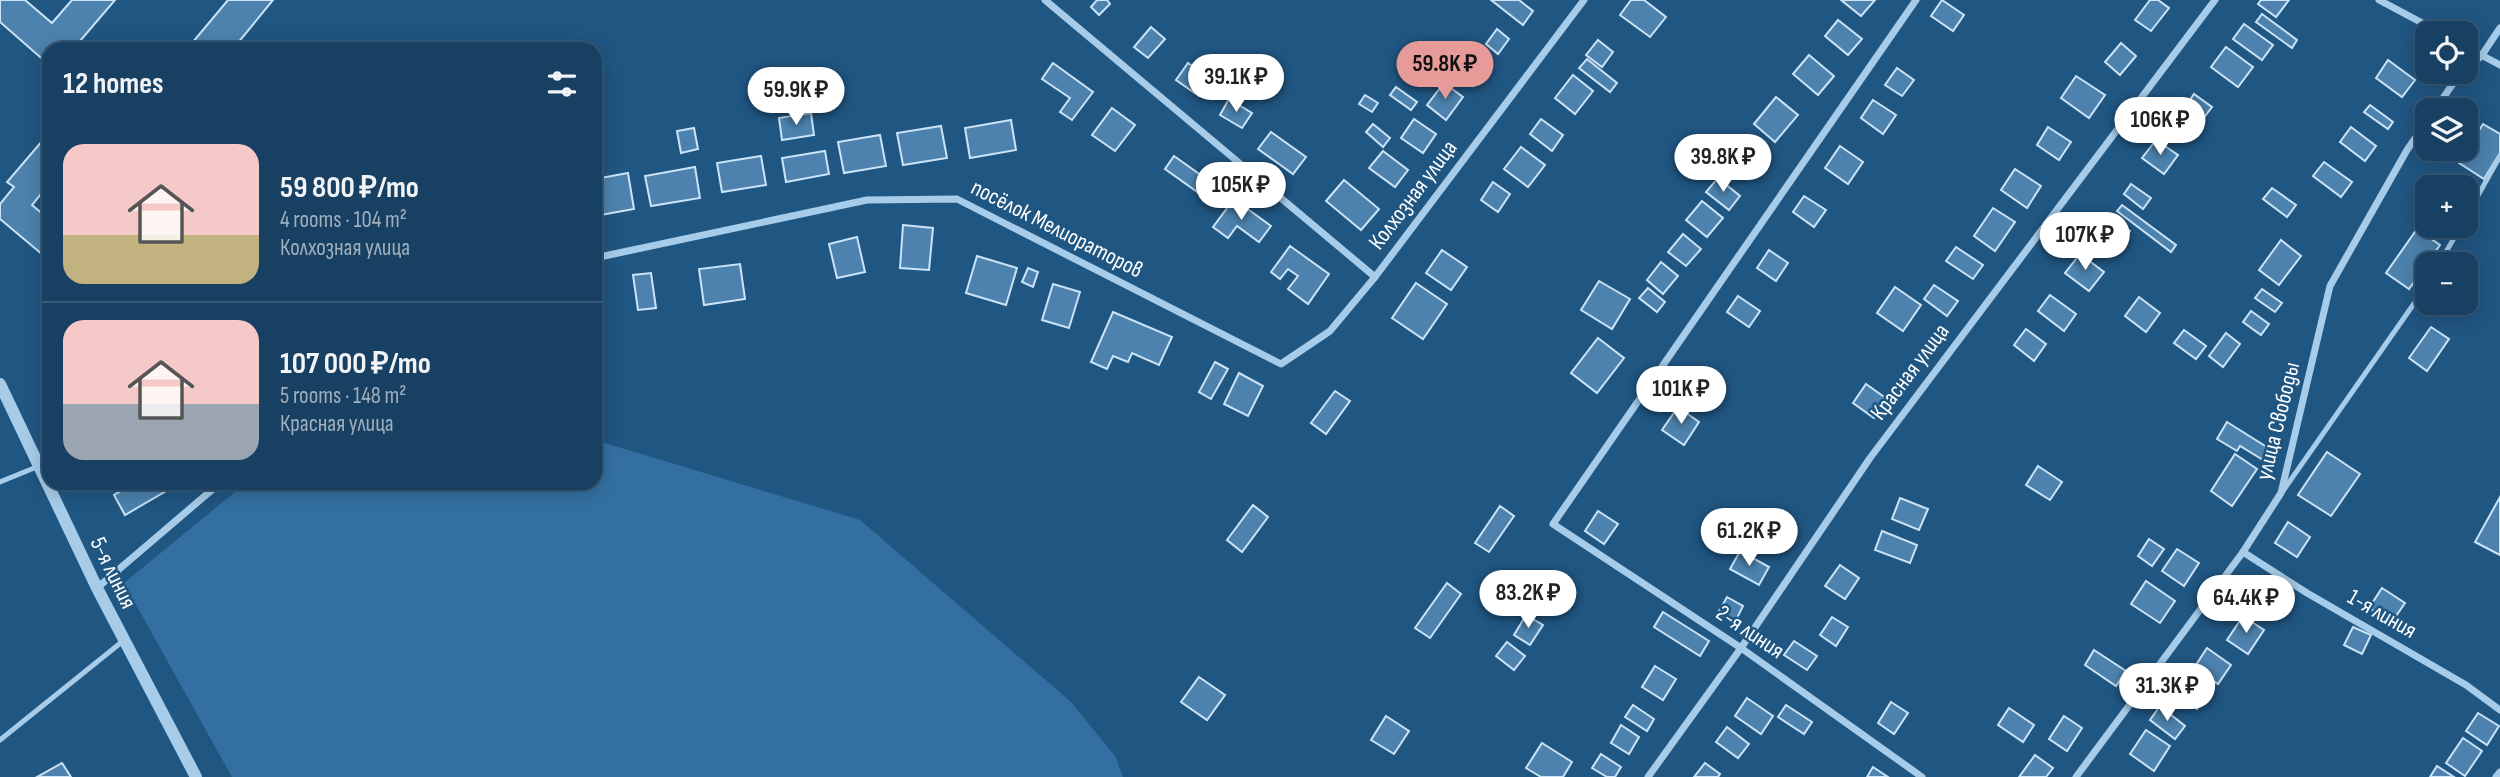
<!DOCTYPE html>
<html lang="en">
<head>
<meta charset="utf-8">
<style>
  :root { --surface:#184062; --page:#214768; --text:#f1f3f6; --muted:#9fafbe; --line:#365977; --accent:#e69b98 }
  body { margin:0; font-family:"Sofia Sans Condensed",sans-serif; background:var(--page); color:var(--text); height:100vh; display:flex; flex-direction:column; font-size:26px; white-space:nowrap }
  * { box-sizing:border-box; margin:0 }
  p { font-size:23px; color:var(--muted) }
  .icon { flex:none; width:38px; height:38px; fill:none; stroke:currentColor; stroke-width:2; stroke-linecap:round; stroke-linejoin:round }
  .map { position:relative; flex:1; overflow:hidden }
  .sheet { position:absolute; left:42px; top:42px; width:560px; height:448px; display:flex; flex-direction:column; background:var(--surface); border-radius:21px; box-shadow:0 4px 18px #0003,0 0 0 2px var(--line) }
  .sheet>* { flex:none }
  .controls { position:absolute; left:2415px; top:21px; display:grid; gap:14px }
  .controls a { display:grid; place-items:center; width:63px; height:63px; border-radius:14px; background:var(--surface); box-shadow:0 4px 18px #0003,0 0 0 2px var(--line); font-size:35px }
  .price { position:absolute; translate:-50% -60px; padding:0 16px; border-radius:24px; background:#fff; color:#222; font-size:23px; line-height:46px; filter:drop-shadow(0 2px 4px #0008) }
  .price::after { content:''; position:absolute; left:50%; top:42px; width:21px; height:16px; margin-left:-10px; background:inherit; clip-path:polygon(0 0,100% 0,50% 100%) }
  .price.current { background:var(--accent); color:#111 }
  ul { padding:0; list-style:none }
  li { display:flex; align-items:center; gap:21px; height:175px; padding:0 21px }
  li+li { border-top:2px solid var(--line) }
  li span { display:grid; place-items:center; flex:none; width:196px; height:140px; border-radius:21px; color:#555 }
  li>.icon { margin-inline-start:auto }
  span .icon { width:84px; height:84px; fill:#fffc; stroke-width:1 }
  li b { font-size:30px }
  h2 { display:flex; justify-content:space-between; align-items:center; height:84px; padding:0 21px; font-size:30px }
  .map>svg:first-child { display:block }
  .green { fill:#3370a1 }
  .building { fill:#4c82ad; stroke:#cae3f7; stroke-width:2 }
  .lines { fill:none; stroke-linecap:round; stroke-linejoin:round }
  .service { stroke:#a6cce9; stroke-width:5 }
  .minor { stroke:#a6cce9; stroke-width:7 }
  .tertiary { stroke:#a6cce9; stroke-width:12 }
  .labels { text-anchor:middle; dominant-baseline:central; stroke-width:5; stroke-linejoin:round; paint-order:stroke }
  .street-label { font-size:23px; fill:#fff; stroke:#205682 }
</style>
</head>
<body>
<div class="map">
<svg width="2500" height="777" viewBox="0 0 2500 777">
  <rect width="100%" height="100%" fill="#205682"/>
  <path class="green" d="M595,440L860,520L1070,701L1115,756L1123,777H232L124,583L246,483H595Z"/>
  <g class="building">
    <path d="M0,0H25L52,23L72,0H115L74,48L67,42L61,49H49L48,64L0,22Z"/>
    <path d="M228,0H273L233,49H187Z"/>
    <path d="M1097,0H1107L1110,4L1099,15L1091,7Z"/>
    <path d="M1491,0H1519L1533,11L1523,25Z"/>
    <path d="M1631,0H1644L1666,17L1650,37L1620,15Z"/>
    <path d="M1841,0H1875L1861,16Z"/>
    <path d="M1942,0L1964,15L1953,31L1931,16Z"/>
    <path d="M2150,0H2158L2169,8L2151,31L2135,20Z"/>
    <path d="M2261,0H2289L2276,17L2258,4Z"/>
    <path d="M2262,14L2297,40L2292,48L2256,22Z"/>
    <path d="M1838,20L1862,39L1848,55L1825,36Z"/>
    <path d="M2244,24L2273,45L2262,60L2233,39Z"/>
    <path d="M1151,27L1165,39L1148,58L1134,47Z"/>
    <path d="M1497,29L1509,39L1498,54L1486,44Z"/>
    <path d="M1598,40L1613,52L1602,67L1586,55Z"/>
    <path d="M2121,43L2136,56L2120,75L2105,62Z"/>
    <path d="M2226,47L2253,67L2238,87L2211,67Z"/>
    <path d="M1462,51L1486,69L1473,86L1448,67Z"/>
    <path d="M1809,55L1834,76L1818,95L1793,74Z"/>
    <path d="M1587,59L1617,83L1610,92L1579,68Z"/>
    <path d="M2388,60L2415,80L2402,97L2376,78Z"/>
    <path d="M1053,63L1093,92L1072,120L1060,112L1070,98L1042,79Z"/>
    <path d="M1188,63L1210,79L1199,96L1176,80Z"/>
    <path d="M1897,68L1914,80L1902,96L1885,85Z"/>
    <path d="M1573,75L1593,91L1575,114L1555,98Z"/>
    <path d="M2076,76L2105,95L2089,118L2061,98Z"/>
    <path d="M1444,83L1463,97L1446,120L1427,105Z"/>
    <path d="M1396,87L1417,102L1411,110L1390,95Z"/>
    <path d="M2194,94L2212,107L2202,120L2185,107Z"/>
    <path d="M1365,95L1378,103L1372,112L1359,104Z"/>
    <path d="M1776,97L1798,115L1775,142L1754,124Z"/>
    <path d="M1229,99L1252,113L1242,128L1220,115Z"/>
    <path d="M1873,100L1896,115L1883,134L1861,118Z"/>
    <path d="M2370,105L2393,122L2388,129L2364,112Z"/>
    <path d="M1112,108L1135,125L1115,151L1092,135Z"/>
    <path d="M2176,110L2197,125L2186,139L2165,124Z"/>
    <path d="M811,113L814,135L782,140L779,118Z"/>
    <path d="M1414,119L1436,134L1423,153L1401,138Z"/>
    <path d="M1541,119L1563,135L1552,151L1530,134Z"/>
    <path d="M1011,120L1016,150L970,158L965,128Z"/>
    <path d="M1373,124L1390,138L1383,147L1366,132Z"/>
    <path d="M2483,124L2500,134V153L2484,179L2459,163Z"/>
    <path d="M941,126L947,158L903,165L897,133Z"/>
    <path d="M2048,127L2071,142L2059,160L2037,145Z"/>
    <path d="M2351,127L2376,146L2365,161L2340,142Z"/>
    <path d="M694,128L698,149L681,153L677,131Z"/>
    <path d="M1271,132L1306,157L1293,174L1258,149Z"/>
    <path d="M49,133V184L32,205L49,219V260L0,219V204L14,187L7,182Z"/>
    <path d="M880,135L886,166L844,173L838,142Z"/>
    <path d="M1732,136L1763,162L1750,178L1719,152Z"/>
    <path d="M2156,140L2178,155L2164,174L2142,158Z"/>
    <path d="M1840,146L1863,162L1848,184L1825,168Z"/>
    <path d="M1521,147L1545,165L1528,187L1504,169Z"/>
    <path d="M825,151L829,174L786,182L782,158Z"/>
    <path d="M1383,151L1408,170L1395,187L1369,168Z"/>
    <path d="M761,156L766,185L722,192L717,163Z"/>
    <path d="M1174,156L1212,183L1203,196L1165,169Z"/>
    <path d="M2324,162L2352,182L2341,197L2313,176Z"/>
    <path d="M695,167L700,198L651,206L645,176Z"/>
    <path d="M2015,169L2041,186L2027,208L2001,190Z"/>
    <path d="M628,173L634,209L595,216V179Z"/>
    <path d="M1718,178L1740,196L1729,210L1706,192Z"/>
    <path d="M2450,179L2463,187H2445Z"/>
    <path d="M1344,180L1379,209L1361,230L1326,201Z"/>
    <path d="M1493,182L1510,194L1498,212L1481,200Z"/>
    <path d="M2131,184L2151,198L2143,209L2124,194Z"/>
    <path d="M2272,188L2296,205L2287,217L2263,199Z"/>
    <path d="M1804,196L1826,210L1814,227L1793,212Z"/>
    <path d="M1234,199L1271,226L1259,242L1237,226L1228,238L1213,227Z"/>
    <path d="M1702,201L1723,218L1707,237L1686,220Z"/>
    <path d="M2122,205L2176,245L2171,252L2117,211Z"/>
    <path d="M1993,208L2015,222L1995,251L1974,236Z"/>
    <path d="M2108,215L2130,231L2117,249L2095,232Z"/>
    <path d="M903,225L933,228L929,270L900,268Z"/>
    <path d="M2428,226H2451L2445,236Z"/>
    <path d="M2417,229L2440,245L2409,289L2386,273Z"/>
    <path d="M1683,234L1701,249L1686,266L1668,252Z"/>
    <path d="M857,237L865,272L837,278L829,244Z"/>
    <path d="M2281,240L2301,256L2279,285L2259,270Z"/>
    <path d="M1290,246L1329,274L1308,304L1288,289L1298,276L1288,269L1280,279L1271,272Z"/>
    <path d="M1956,247L1983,265L1973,279L1946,261Z"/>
    <path d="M1442,250L1467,267L1451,290L1426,273Z"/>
    <path d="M1769,250L1788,263L1776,281L1757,268Z"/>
    <path d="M2080,254L2104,272L2089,291L2065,273Z"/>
    <path d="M977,256L1017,268L1006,305L966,293Z"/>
    <path d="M1661,262L1678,276L1663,294L1647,280Z"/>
    <path d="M740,264L745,299L704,305L699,269Z"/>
    <path d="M1028,268L1038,272L1033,287L1022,282Z"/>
    <path d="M651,273L656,308L638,310L633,275Z"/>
    <path d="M1599,281L1630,299L1612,329L1581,310Z"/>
    <path d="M1416,283L1447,304L1423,339L1392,318Z"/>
    <path d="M1053,284L1080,292L1069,328L1042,320Z"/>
    <path d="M1934,285L1958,301L1947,316L1924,299Z"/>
    <path d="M1895,287L1921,305L1903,331L1877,313Z"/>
    <path d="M1648,288L1665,302L1657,312L1639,298Z"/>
    <path d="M2262,289L2282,303L2275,312L2255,298Z"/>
    <path d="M2050,295L2076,314L2064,331L2038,311Z"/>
    <path d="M1738,296L1760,311L1749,327L1727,312Z"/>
    <path d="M2139,297L2160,313L2146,332L2125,316Z"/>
    <path d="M2251,311L2269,324L2261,335L2243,322Z"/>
    <path d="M1113,312L1172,337L1159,365L1132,353L1128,362L1113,356L1107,369L1091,362Z"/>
    <path d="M2431,327L2449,339L2427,371L2409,358Z"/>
    <path d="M2026,329L2046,344L2034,361L2014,345Z"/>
    <path d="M2184,330L2206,346L2196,359L2174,343Z"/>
    <path d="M2226,333L2240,344L2223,367L2209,356Z"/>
    <path d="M1598,338L1624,358L1597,393L1571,373Z"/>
    <path d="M1215,362L1228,369L1211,399L1199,392Z"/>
    <path d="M1239,373L1263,386L1248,416L1224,404Z"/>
    <path d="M1866,384L1887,399L1874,418L1853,403Z"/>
    <path d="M1335,391L1350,401L1326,434L1311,423Z"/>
    <path d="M1678,407L1699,422L1684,445L1662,430Z"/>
    <path d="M2227,422L2270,449L2263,460L2240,446L2237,451L2217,439Z"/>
    <path d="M2327,452L2360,474L2331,516L2298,495Z"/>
    <path d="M2235,454L2257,469L2232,506L2211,491Z"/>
    <path d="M2038,466L2062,482L2050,500L2026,485Z"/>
    <path d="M135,483H164L168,490L125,515L114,495Z"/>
    <path d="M2500,497V555L2475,542Z"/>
    <path d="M1900,498L1928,509L1919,530L1892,519Z"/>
    <path d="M1253,505L1268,517L1242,552L1227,540Z"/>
    <path d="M1500,506L1514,516L1489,552L1475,543Z"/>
    <path d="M1598,511L1618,524L1604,544L1585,531Z"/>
    <path d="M1769,522L1788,534L1778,550L1759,538Z"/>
    <path d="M2288,522L2310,537L2297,557L2275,543Z"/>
    <path d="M1882,531L1917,545L1910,563L1875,550Z"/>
    <path d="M2149,539L2164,549L2152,566L2138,556Z"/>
    <path d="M2177,549L2199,563L2184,586L2162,571Z"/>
    <path d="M1740,551L1769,567L1759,585L1730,569Z"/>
    <path d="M1840,565L1859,578L1845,599L1825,586Z"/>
    <path d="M2146,581L2175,601L2160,623L2131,604Z"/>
    <path d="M1447,583L1461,594L1430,638L1415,628Z"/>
    <path d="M2253,588L2272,600L2259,620L2240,607Z"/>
    <path d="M2382,588L2405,603L2392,622L2369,608Z"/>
    <path d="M1727,597L1743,606L1735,622L1718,613Z"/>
    <path d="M1663,612L1709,641L1700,656L1654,627Z"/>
    <path d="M1526,615L1543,625L1530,645L1514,635Z"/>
    <path d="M2243,616L2264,630L2248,654L2227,640Z"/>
    <path d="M1832,617L1848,627L1836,646L1820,635Z"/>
    <path d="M2353,627L2371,635L2362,654L2344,645Z"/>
    <path d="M1794,641L1817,656L1807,670L1784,655Z"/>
    <path d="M1507,642L1525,656L1514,670L1496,656Z"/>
    <path d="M2207,648L2231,665L2218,684L2194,668Z"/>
    <path d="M2094,650L2126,671L2116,686L2085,665Z"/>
    <path d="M1655,666L1676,679L1663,700L1642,687Z"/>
    <path d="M1199,677L1225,695L1207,720L1181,702Z"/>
    <path d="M2183,679L2206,698L2197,709L2174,690Z"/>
    <path d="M1747,698L1773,716L1761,734L1735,716Z"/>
    <path d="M1891,702L1908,713L1894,734L1878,723Z"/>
    <path d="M1633,705L1654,719L1647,731L1625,717Z"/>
    <path d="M1786,705L1812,722L1804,734L1778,717Z"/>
    <path d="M2160,706L2185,726L2175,739L2150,720Z"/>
    <path d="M2009,708L2034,725L2023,742L1998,725Z"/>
    <path d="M2478,713L2499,726L2487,745L2466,731Z"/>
    <path d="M1386,716L1409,731L1394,754L1371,740Z"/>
    <path d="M2064,716L2082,728L2067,751L2049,739Z"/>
    <path d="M1621,725L1639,737L1629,754L1611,743Z"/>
    <path d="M1727,727L1749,744L1738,758L1716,742Z"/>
    <path d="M2146,730L2170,746L2154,771L2130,754Z"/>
    <path d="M2463,738L2482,751L2465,776L2446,763Z"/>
    <path d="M1542,743L1572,762L1563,777H1541L1526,768Z"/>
    <path d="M1601,754L1621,767L1615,777H1607L1592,768Z"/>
    <path d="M2035,755L2053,768L2046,777H2019Z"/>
    <path d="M62,763L71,777H37Z"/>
    <path d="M1705,763L1720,774L1718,777H1694Z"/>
    <path d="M2437,766L2454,777H2430Z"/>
    <path d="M1873,767L1888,777H1867Z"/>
  </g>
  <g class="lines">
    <g class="service">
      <path d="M2466,217L2500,156"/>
      <path d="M2439,264L2461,226"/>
      <path d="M0,482L39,466"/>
      <path d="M2283,491L2427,285"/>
      <path d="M0,740L123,641"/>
    </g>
    <g class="minor">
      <path d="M1045,0L1375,277"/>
      <path d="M1916,0L1553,524L1741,648L1922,777"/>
      <path d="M2379,0L2441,33"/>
      <path d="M2466,47L2500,65"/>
      <path d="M2466,71L2482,55L2500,28"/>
      <path d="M2435,110L2452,85L2465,72"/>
      <path d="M595,258L867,200L957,199L1281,364L1330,331L1375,277L1584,0"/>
      <path d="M2243,552L2307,593L2466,685L2500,710"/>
      <path d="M97,588L220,483"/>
      <path d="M1648,777L1741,648L1870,458L2215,0"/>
      <path d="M2076,777L2243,552L2281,493L2330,286L2407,150L2427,121"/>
      <path d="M2496,777L2500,772"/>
    </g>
    <path class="tertiary" d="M0,384L97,588L196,777"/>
  </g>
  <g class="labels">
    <g class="street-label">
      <text transform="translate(1413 195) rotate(-53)">Колхозная улица</text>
      <text transform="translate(1057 229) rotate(27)">посёлок Мелиораторов</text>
      <text transform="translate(1910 372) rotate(-53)">Красная улица</text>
      <text transform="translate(2278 421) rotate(-76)">улица Свободы</text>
      <text transform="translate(113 573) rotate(64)">5-я линия</text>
      <text transform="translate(2382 614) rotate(30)">1-я линия</text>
      <text transform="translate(1750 632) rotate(34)">2-я линия</text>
    </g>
  </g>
</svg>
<div class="controls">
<a><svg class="icon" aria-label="locate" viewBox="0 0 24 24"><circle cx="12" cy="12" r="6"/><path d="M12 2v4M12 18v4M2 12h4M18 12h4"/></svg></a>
<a><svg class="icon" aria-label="layers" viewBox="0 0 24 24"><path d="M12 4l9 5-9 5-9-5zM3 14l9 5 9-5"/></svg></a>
<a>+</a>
<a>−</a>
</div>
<b class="price current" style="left:1445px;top:101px">59.8K ₽</b>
<b class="price" style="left:1236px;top:114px">39.1K ₽</b>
<b class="price" style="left:796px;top:127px">59.9K ₽</b>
<b class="price" style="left:2160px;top:157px">106K ₽</b>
<b class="price" style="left:1723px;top:194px">39.8K ₽</b>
<b class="price" style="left:1241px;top:222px">105K ₽</b>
<b class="price" style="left:2085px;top:272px">107K ₽</b>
<b class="price" style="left:1681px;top:426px">101K ₽</b>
<b class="price" style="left:1749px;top:568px">61.2K ₽</b>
<b class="price" style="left:1528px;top:630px">83.2K ₽</b>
<b class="price" style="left:2246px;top:635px">64.4K ₽</b>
<b class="price" style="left:2167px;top:723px">31.3K ₽</b>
<section class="sheet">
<h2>12 homes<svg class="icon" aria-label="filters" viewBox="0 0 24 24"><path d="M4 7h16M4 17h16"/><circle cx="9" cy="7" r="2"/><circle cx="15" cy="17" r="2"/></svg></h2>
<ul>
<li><span style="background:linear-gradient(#f6c9c9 65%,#c2b280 0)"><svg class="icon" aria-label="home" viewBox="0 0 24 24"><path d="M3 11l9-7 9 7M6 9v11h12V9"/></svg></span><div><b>59 800 ₽/mo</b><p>4 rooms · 104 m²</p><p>Колхозная улица</p></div></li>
<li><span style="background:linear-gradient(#f6c9c9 60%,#9aa5b1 0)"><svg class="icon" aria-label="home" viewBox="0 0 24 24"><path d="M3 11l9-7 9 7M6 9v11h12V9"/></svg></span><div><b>107 000 ₽/mo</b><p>5 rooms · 148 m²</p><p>Красная улица</p></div></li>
</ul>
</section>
</div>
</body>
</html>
